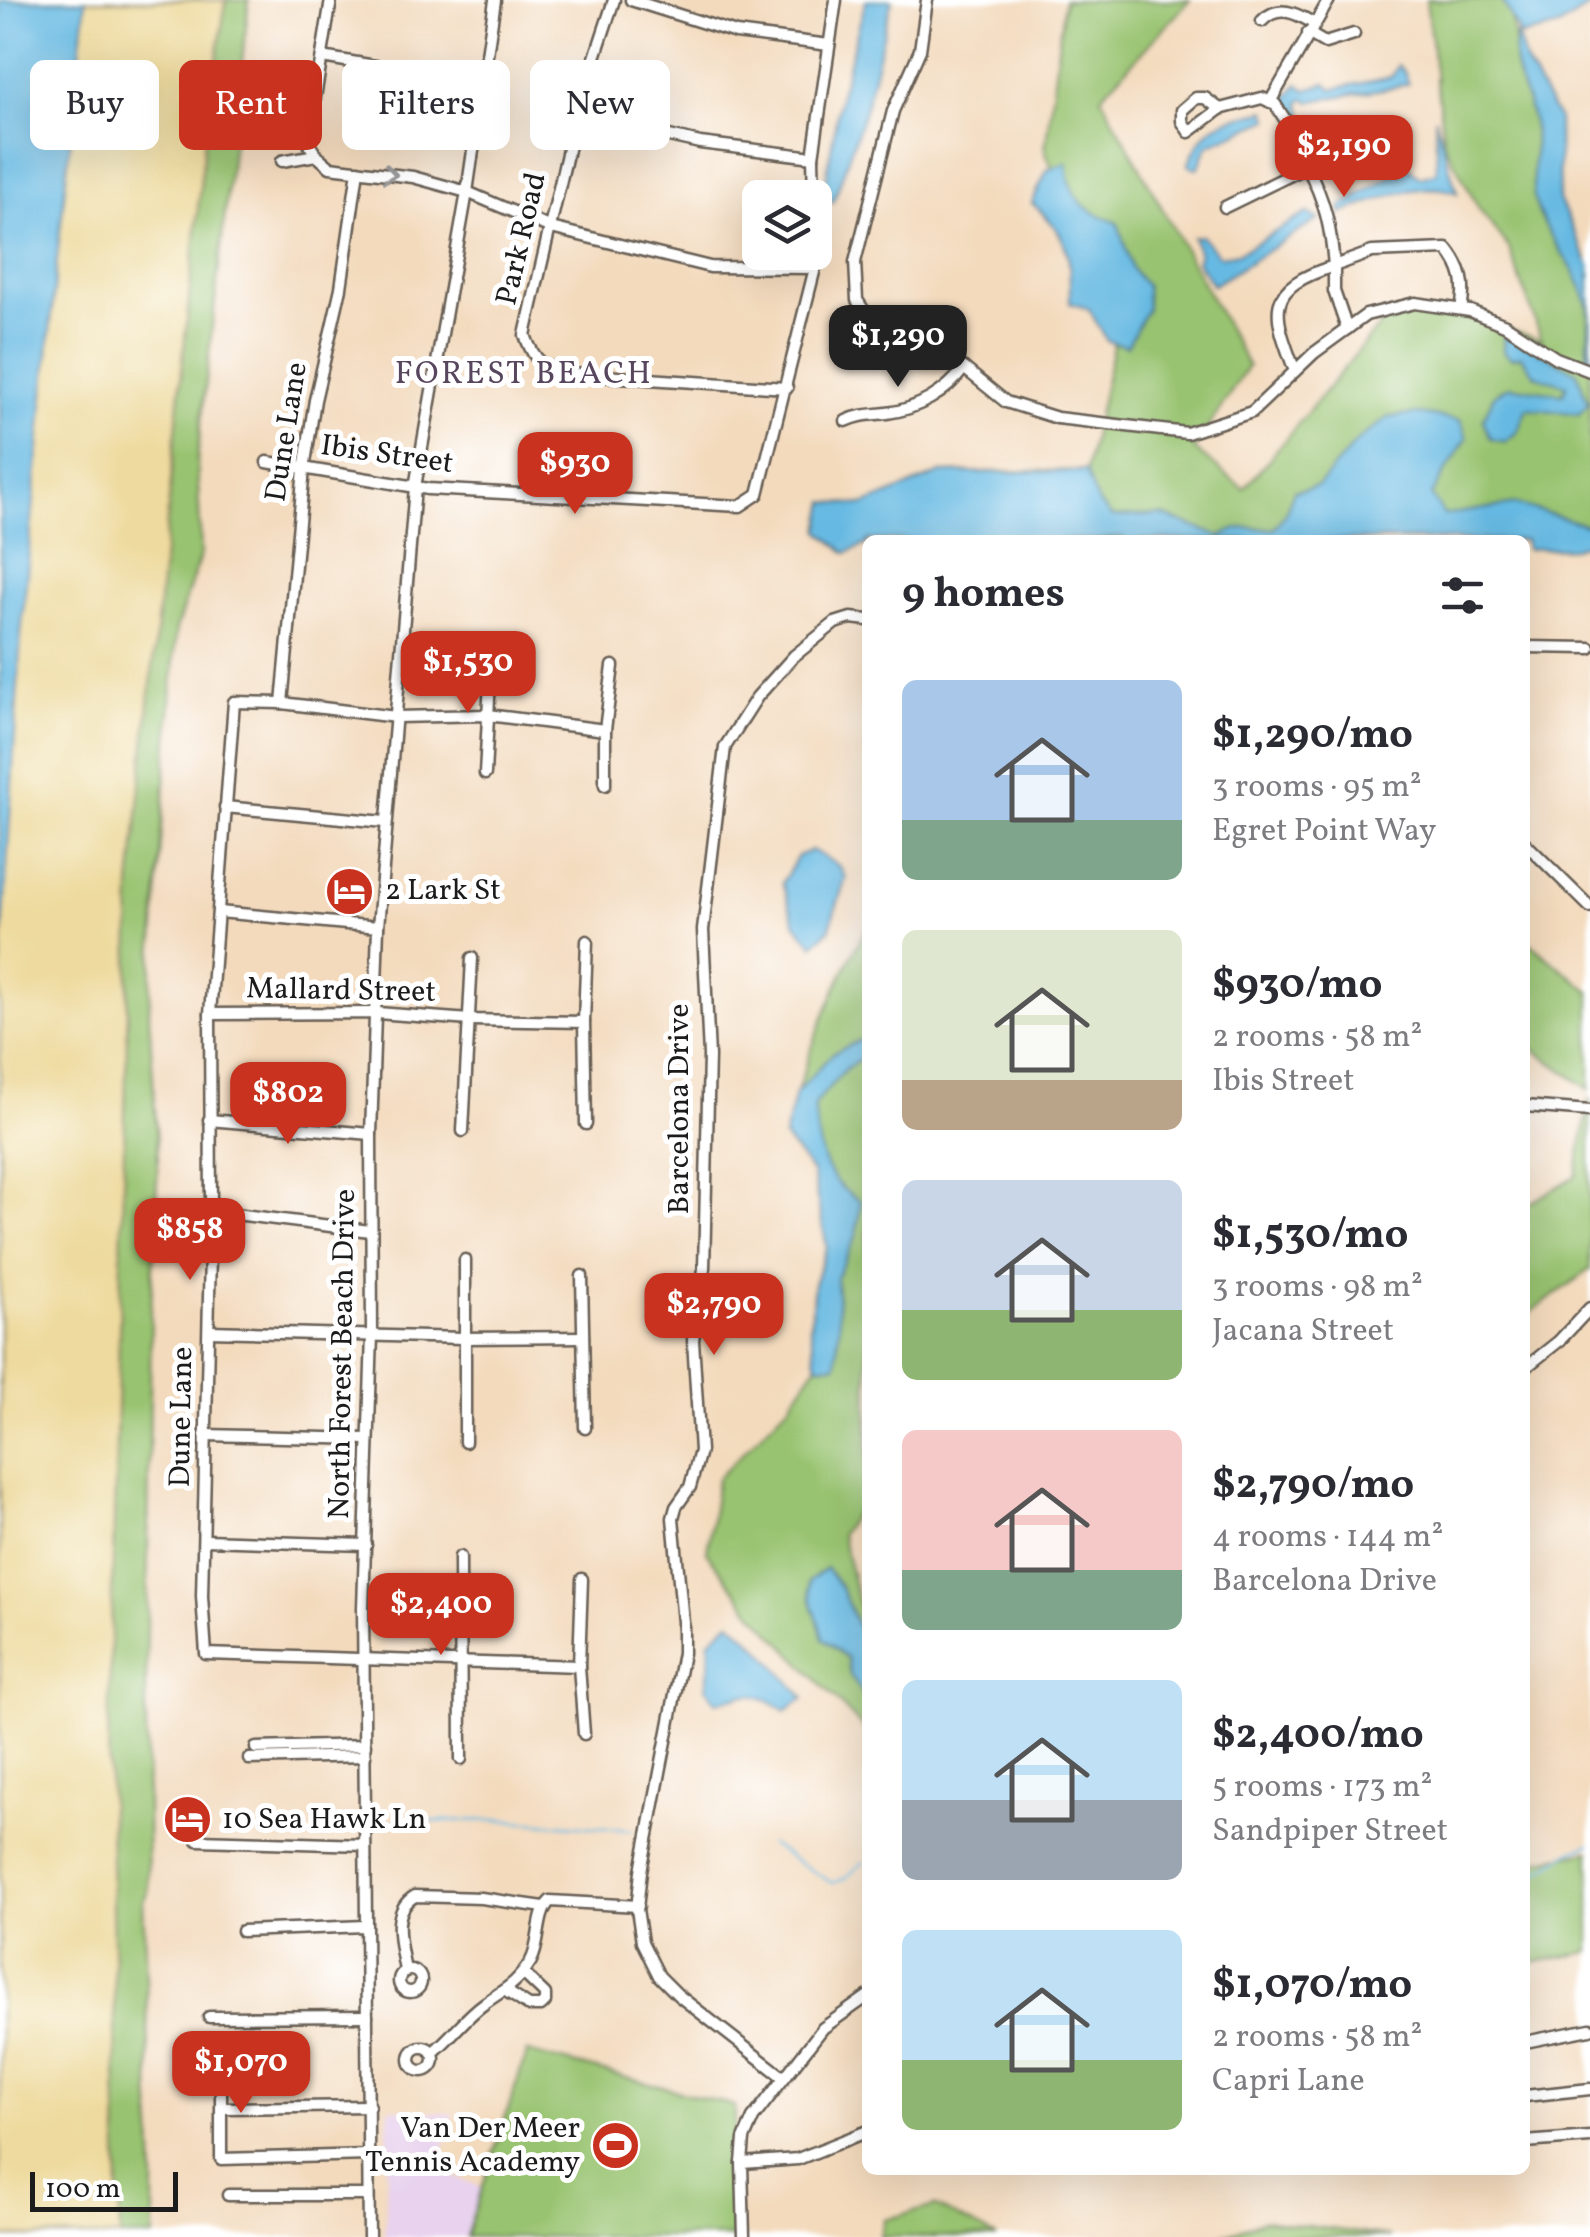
<!DOCTYPE html>
<html lang="en">
<head>
<meta charset="utf-8">
<style>
  :root { --surface:#fff; --page:#f2f2f3; --text:#2b2b33; --muted:#7c7c81; --accent:#c8321e }
  body { margin:0; font-family:Vollkorn,serif; background:var(--page); color:var(--text); height:100vh; display:flex; flex-direction:column; font-size:38px; white-space:nowrap }
  * { box-sizing:border-box; margin:0 }
  p { font-size:32px; color:var(--muted) }
  .icon { flex:none; width:55px; height:55px; fill:none; stroke:currentColor; stroke-width:2; stroke-linecap:round; stroke-linejoin:round }
  .map { position:relative; flex:1; overflow:hidden }
  .drawer { position:absolute; left:862px; top:535px; width:668px; height:1640px; display:flex; flex-direction:column; background:var(--surface); border-radius:15px; box-shadow:0 10px 40px #0002 }
  .drawer>* { flex:none }
  .hud { position:absolute; left:30px; top:60px; width:682px; height:90px; display:flex; gap:20px }
  .buttons { position:absolute; left:742px; top:180px; display:grid; gap:20px }
  .buttons a { display:grid; place-items:center; width:90px; height:90px; border-radius:15px; background:var(--surface); box-shadow:0 10px 40px #0002; font-size:50px }
  .scale { position:absolute; left:30px; bottom:25px; width:148px; box-sizing:border-box; padding-left:10px; border:5px solid #1c1c1c; border-top:0; font-size:28px; line-height:35px; white-space:nowrap; color:#1c1c1c; -webkit-text-stroke:8px #fff; paint-order:stroke }
  .price { position:absolute; translate:-50% -85px; padding:0 22px; border-radius:20px; background:var(--accent); color:#fff; font-size:32px; line-height:65px; filter:drop-shadow(0 2px 5px #0008) }
  .price::after { content:''; position:absolute; left:50%; top:60px; width:30px; height:22px; margin-left:-15px; background:inherit; clip-path:polygon(0 0,100% 0,50% 100%) }
  .price.on { background:#222; color:#fff }
  ul { padding:0; list-style:none }
  li { display:flex; align-items:center; gap:30px; height:250px; padding:0 40px }
  li span { display:grid; place-items:center; flex:none; width:280px; height:200px; border-radius:15px; color:#555 }
  li>.icon { margin-inline-start:auto }
  span .icon { width:120px; height:120px; fill:#fffc; stroke-width:1 }
  li b { font-size:42px }
  h2 { display:flex; justify-content:space-between; align-items:center; height:120px; padding:0 40px; font-size:42px }
  .tag { padding:0 35px; border-radius:15px; background:var(--surface); box-shadow:0 10px 40px #0002; font-size:35px; line-height:90px }
  .tag.on { background:var(--accent); color:#fff }
  .map>svg:first-child { display:block }
  .built { fill:#e8d2ee }
  .green { fill:#98c370; stroke:#5a7046; stroke-width:2.5 }
  .sand { fill:#eeda9e; stroke:#857b5d; stroke-width:2.5 }
  .water { fill:#66b9e2; stroke:#416a7f; stroke-width:2.5 }
  .lines { fill:none; stroke-linecap:round; stroke-linejoin:round }
  .stream { stroke:#66b9e2; stroke-width:2.5 }
  .minor-casing { stroke:#675e54; stroke-width:15 }
  .minor { stroke:#fff; stroke-width:10 }
  .oneway { stroke:#999 }
  .labels { text-anchor:middle; dominant-baseline:central; stroke-width:10; stroke-linejoin:round; paint-order:stroke }
  .street-label { font-size:30px; fill:#1c1c1c; stroke:#fff }
  .poi-label { font-size:30px; fill:#1c1c1c; stroke:#fff; text-anchor:start }
  .neighbourhood-label { font-size:32px; letter-spacing:2.5px; fill:#57465d; stroke:#fff }
</style>
</head>
<body>
<div class="map">
<svg width="1590" height="2237" viewBox="0 0 1590 2237">
  <rect width="100%" height="100%" fill="#fff"/>
  <filter id="ink" filterUnits="userSpaceOnUse"><feTurbulence type="fractalNoise" baseFrequency=".01" numOctaves="2"/><feDisplacementMap in="SourceGraphic" scale="20" xChannelSelector="R" yChannelSelector="G"/><feConvolveMatrix kernelMatrix="1 2 1 2 8 2 1 2 1" color-interpolation-filters="sRGB"/></filter>
  <filter id="wash" filterUnits="userSpaceOnUse"><feTurbulence type="fractalNoise" baseFrequency=".0048" numOctaves="4" result="noise"/><feDisplacementMap in="SourceGraphic" scale="40" xChannelSelector="R" yChannelSelector="G"/><feGaussianBlur stdDeviation="2.25" result="paint"/><feColorMatrix in="noise" values="0 0 0 0 0 0 0 0 0 0 0 0 0 0 0 0 0 1.4 0 .05"/><feComposite in="paint" operator="in"/></filter>
  <g filter="url(#wash)">
    <rect width="100%" height="100%" fill="#f3dabd"/>
    <path class="built" d="M389,2108L453,2114L437,2171L483,2187L466,2237H385Z"/>
    <g class="green">
      <path d="M226,0H249L197,460L201,553L176,629L149,1013L158,1159L151,1310L146,1710L148,1891L143,1901L154,2179V2237H120L108,1740L131,885L205,136Z"/>
      <path d="M1064,0H1190L1101,96L1248,366L1194,449L1244,489L1389,314L1472,318L1542,340L1509,248L1479,209L1444,143L1426,0H1509L1519,79L1543,133L1541,198L1590,297V543L1573,548L1526,549L1525,540H868L867,544L846,553L820,531L826,502L864,505L941,473L1086,470L1116,332L1045,150Z"/>
      <path d="M867,927L868,1494L841,1534L863,1621L867,1625V1732L754,1614L707,1553L717,1479L790,1404L817,1365L810,1330L814,1284L827,1247L812,1172L784,1137C804,1062 829,994 867,927Z"/>
      <path d="M1525,939L1590,991V1090L1525,1043Z"/>
      <path d="M1590,1097V1269L1525,1317V1206L1576,1176Z"/>
      <path d="M1590,1851V1952L1525,1964V1863Z"/>
      <path d="M527,2052L735,2106L734,2237H466Z"/>
      <path d="M935,2206L997,2237H880L884,2220Z"/>
      <path d="M1263,2220L1391,2237H1220Z"/>
    </g>
    <path class="sand" d="M6,0H226L205,136L131,885L108,1740L120,2237H0V109Z"/>
    <g class="water">
      <path d="M0,0H86L58,250L21,636L0,981Z"/>
      <path d="M866,0H892L865,109L833,203L826,197L825,186L840,94Z"/>
      <path d="M1502,0H1590V6L1559,27L1521,36Z"/>
      <path d="M1517,33L1526,64L1558,118L1559,199L1590,266V360L1587,359C1587,344 1590,326 1589,312C1583,272 1550,244 1537,208C1528,183 1537,155 1534,130C1530,94 1506,73 1517,33Z"/>
      <path d="M1398,65L1406,74L1408,84C1375,92 1343,94 1310,102L1305,99L1300,103L1304,116L1292,115L1287,98L1298,84L1306,90L1326,83L1332,89L1391,77Z"/>
      <path d="M1266,110L1270,119L1208,145L1198,169L1188,165C1208,118 1220,122 1266,110Z"/>
      <path d="M1435,117L1457,193C1421,179 1375,201 1341,214L1342,206L1392,175L1391,153L1420,177L1437,172Z"/>
      <path d="M1067,163C1071,204 1083,208 1118,223L1132,269L1146,286L1147,309L1127,346L1107,341L1089,309L1070,303C1070,252 1071,239 1032,203L1047,170Z"/>
      <path d="M1307,213L1319,219L1213,285L1197,262L1199,254L1193,237L1202,236L1219,256L1239,253Z"/>
      <path d="M1504,333L1577,372L1588,403L1579,414L1527,408L1517,432L1505,442L1491,439L1483,420L1494,395L1508,386L1563,394L1566,385L1535,375L1521,356L1511,358L1503,351Z"/>
      <path d="M1418,414L1460,420L1467,438L1431,495L1444,515L1516,504L1590,526V543L1573,548L1526,549L1525,540H1127L1121,537L1098,540H868L867,544L846,553L820,531L826,502L864,505L941,473L1086,471L1097,501L1112,517L1162,515L1222,537C1237,524 1256,528 1274,529L1285,514L1294,491L1318,486L1359,439L1389,417Z"/>
      <path d="M812,850L839,866L846,878L829,930L814,945L795,923L782,883L798,856Z"/>
      <path d="M867,1037V1056L845,1069L814,1105C819,1147 820,1180 861,1201L856,1237L836,1278L839,1324L836,1365H817L810,1330L814,1284L827,1247L812,1172L784,1137L795,1094L833,1053Z"/>
      <path d="M826,1568L841,1588L859,1630L867,1638V1699L850,1675L847,1658L823,1639C819,1617 808,1603 809,1581Z"/>
      <path d="M730,1621L761,1649L804,1698L786,1711C757,1692 751,1692 717,1702L706,1687L710,1663L709,1641Z"/>
    </g>
    <g class="lines">
      <g class="stream">
        <path d="M349,1822H358"/>
        <path d="M381,1822L501,1820L632,1830"/>
        <path d="M769,1844L832,1883L844,1879L864,1862"/>
        <path d="M1525,1881L1572,1851L1590,1844"/>
      </g>
    </g>
  </g>
  <g filter="url(#ink)">
    <g class="lines">
      <defs>
        <g id="minor">
          <path d="M331,0L309,134V144L316,155L330,167L413,177L467,192L551,228L710,267L815,268"/>
          <path d="M614,0L576,115L525,335C535,364 543,367 572,374L787,388"/>
          <path d="M631,0L736,33L829,45"/>
          <path d="M927,0L920,50L893,111L855,262L857,300L868,317L900,331L964,368L1006,402L1057,418L1187,433L1252,412L1314,353L1366,315L1415,303L1470,311L1505,325L1556,358L1590,371"/>
          <path d="M1262,21C1278,4 1296,13 1313,23"/>
          <path d="M1308,33L1325,43L1354,34"/>
          <path d="M322,57L481,84"/>
          <path d="M1270,102L1329,0"/>
          <path d="M1220,109L1205,98H1196L1182,110V121L1189,132L1220,109L1262,98L1275,104L1290,127L1307,167L1225,207"/>
          <path d="M576,115L700,143L813,157"/>
          <path d="M282,161L316,155"/>
          <path d="M814,198L813,157L836,0"/>
          <path d="M1347,329L1334,291V266L1372,252L1447,249C1463,269 1466,285 1461,309"/>
          <path d="M1295,371C1272,311 1264,288 1334,266C1331,229 1325,200 1307,167C1331,154 1360,129 1382,156"/>
          <path d="M846,421C861,414 871,415 887,413C918,409 946,393 964,368"/>
          <path d="M267,462L428,489L740,506L758,494L815,268V252"/>
          <path d="M1525,647L1590,648"/>
          <path d="M282,703L304,469L315,400L341,288L358,170"/>
          <path d="M485,774L491,661"/>
          <path d="M605,785V730L613,666"/>
          <path d="M225,807L385,822"/>
          <path d="M1525,843L1590,907"/>
          <path d="M219,912L378,927"/>
          <path d="M210,1014L377,1013L470,1020L584,1022"/>
          <path d="M1525,1106L1590,1111"/>
          <path d="M209,1120L371,1134"/>
          <path d="M586,1124L584,1022L587,941"/>
          <path d="M463,1131L472,958"/>
          <path d="M211,1211L370,1231"/>
          <path d="M465,1260V1442"/>
          <path d="M582,1276L585,1428"/>
          <path d="M209,1331L463,1338L583,1337"/>
          <path d="M1525,1368L1559,1341L1590,1308"/>
          <path d="M205,1435L367,1439"/>
          <path d="M205,1540L366,1545"/>
          <path d="M460,1557L461,1759"/>
          <path d="M582,1579L579,1666L584,1734"/>
          <path d="M579,1666L206,1654L202,1596L211,1211L210,1014L234,702L282,703L396,717L488,715L605,730"/>
          <path d="M256,1748L365,1745"/>
          <path d="M249,1759L365,1756"/>
          <path d="M198,1840L364,1845"/>
          <path d="M242,1931L365,1926"/>
          <circle cx="410" cy="1981" r="11"/>
          <path d="M405,1971C401,1946 389,1911 415,1896L481,1898L544,1907"/>
          <path d="M506,1991L529,2006H541L545,2002V1994L523,1973"/>
          <path d="M209,2017L367,2016"/>
          <path d="M1525,2042L1590,2029"/>
          <circle cx="422" cy="2059" r="12"/>
          <path d="M432,2053C451,2038 465,2017 485,2003C506,1988 516,1985 531,1961C541,1943 536,1915 550,1901L638,1906"/>
          <path d="M221,2074V2159L369,2155"/>
          <path d="M783,2077L678,1995L659,1976L642,1942L637,1909L641,1871L683,1653V1622L673,1518L676,1507L690,1487L700,1451L693,1340L704,1269L709,1056L703,930L725,747L757,697L794,656L835,623L851,618L868,620"/>
          <path d="M1525,2096L1590,2089"/>
          <path d="M222,2108L369,2106"/>
          <path d="M1525,2142L1590,2137"/>
          <path d="M742,2163L798,2159L868,2131"/>
          <path d="M228,2195H368"/>
          <path d="M369,2237L363,1608L372,1335L371,1134L378,927L415,487L467,192L495,0"/>
          <path d="M744,2237L742,2163L744,2139L753,2118L823,2028L868,1996"/>
        </g>
      </defs>
      <use href="#minor" class="minor-casing"/>
      <use href="#minor" class="minor"/>
    </g>
    <defs><path id="oneway-chevron" d="M-2-3.5L2.5 0L-2 3.5" fill="none" stroke-width="1.6" stroke-linecap="round" stroke-linejoin="round" transform="scale(2.5)"/></defs>
    <use class="oneway" href="#oneway-chevron" transform="translate(390 174) rotate(7)"/>
  </g>
  <defs>
    <symbol id="hotel-disc" viewBox="-11 -11 22 22"><circle r="9.5" fill="#c8321e" stroke="#fff"/><path d="M-6-4.5h1.5V1H6V5H4.5V3h-9V5H-6ZM-4 0a1.8 1.8 0 1 1 3.6 0ZM.5 0V-2.5h3Q6-2.5 6 0Z" fill="#fff"/></symbol>
    <symbol id="stadium-disc" viewBox="-11 -11 22 22"><circle r="9.5" fill="#c8321e" stroke="#fff"/><path d="M0-5a6.5 5 0 1 0 0 10a6.5 5 0 1 0 0-10ZM-3.5-1.8h7v3.6h-7Z" fill="#fff"/></symbol>
  </defs>
  <g fill-rule="evenodd">
    <use href="#hotel-disc" x="322" y="864" width="55" height="55"/>
    <use href="#hotel-disc" x="160" y="1792" width="55" height="55"/>
    <use href="#stadium-disc" x="588" y="2118" width="55" height="55"/>
  </g>
  <g class="labels">
    <g class="street-label">
      <text transform="translate(522 239) rotate(-77)">Park Road</text>
      <text transform="translate(287 432) rotate(-81)">Dune Lane</text>
      <text transform="translate(387 455) rotate(8)">Ibis Street</text>
      <text transform="translate(341 991) rotate(1)">Mallard Street</text>
      <text transform="translate(680 1109) rotate(-90)">Barcelona Drive</text>
      <text transform="translate(343 1354) rotate(-89)">North Forest Beach Drive</text>
      <text transform="translate(182 1417) rotate(-89)">Dune Lane</text>
    </g>
    <g class="poi-label">
      <text x="385" y="891">2 Lark St</text>
      <text x="222" y="1820">10 Sea Hawk Ln</text>
      <text x="580" y="2129" text-anchor="end">Van Der Meer<tspan x="580" dy="34">Tennis Academy</tspan></text>
    </g>
    <g class="neighbourhood-label">
      <text x="524" y="375">FOREST BEACH</text>
    </g>
  </g>
</svg>
<div class="buttons">
<a><svg class="icon" aria-label="layers" viewBox="0 0 24 24"><path d="M12 4l9 5-9 5-9-5zM3 14l9 5 9-5"/></svg></a>
</div>
<div class="scale">100 m</div>
<b class="price" style="left:1344px;top:200px">$2,190</b>
<b class="price on" style="left:898px;top:390px">$1,290</b>
<b class="price" style="left:575px;top:517px">$930</b>
<b class="price" style="left:468px;top:716px">$1,530</b>
<b class="price" style="left:288px;top:1147px">$802</b>
<b class="price" style="left:190px;top:1283px">$858</b>
<b class="price" style="left:714px;top:1358px">$2,790</b>
<b class="price" style="left:441px;top:1658px">$2,400</b>
<b class="price" style="left:241px;top:2116px">$1,070</b>
<div class="hud">
<a class="tag">Buy</a>
<a class="tag on">Rent</a>
<a class="tag">Filters</a>
<a class="tag">New</a>
</div>
<section class="drawer">
<h2>9 homes<svg class="icon" aria-label="filters" viewBox="0 0 24 24"><path d="M4 7h16M4 17h16"/><circle cx="9" cy="7" r="2"/><circle cx="15" cy="17" r="2"/></svg></h2>
<ul>
<li><span style="background:linear-gradient(#a9c7e8 70%,#7fa58c 0)"><svg class="icon" aria-label="home" viewBox="0 0 24 24"><path d="M3 11l9-7 9 7M6 9v11h12V9"/></svg></span><div><b>$1,290/mo</b><p>3 rooms · 95 m²</p><p>Egret Point Way</p></div></li>
<li><span style="background:linear-gradient(#dfe7d0 75%,#b9a48a 0)"><svg class="icon" aria-label="home" viewBox="0 0 24 24"><path d="M3 11l9-7 9 7M6 9v11h12V9"/></svg></span><div><b>$930/mo</b><p>2 rooms · 58 m²</p><p>Ibis Street</p></div></li>
<li><span style="background:linear-gradient(#c9d6e8 65%,#8fb573 0)"><svg class="icon" aria-label="home" viewBox="0 0 24 24"><path d="M3 11l9-7 9 7M6 9v11h12V9"/></svg></span><div><b>$1,530/mo</b><p>3 rooms · 98 m²</p><p>Jacana Street</p></div></li>
<li><span style="background:linear-gradient(#f6c9c9 70%,#7fa58c 0)"><svg class="icon" aria-label="home" viewBox="0 0 24 24"><path d="M3 11l9-7 9 7M6 9v11h12V9"/></svg></span><div><b>$2,790/mo</b><p>4 rooms · 144 m²</p><p>Barcelona Drive</p></div></li>
<li><span style="background:linear-gradient(#bfe0f5 60%,#9aa5b1 0)"><svg class="icon" aria-label="home" viewBox="0 0 24 24"><path d="M3 11l9-7 9 7M6 9v11h12V9"/></svg></span><div><b>$2,400/mo</b><p>5 rooms · 173 m²</p><p>Sandpiper Street</p></div></li>
<li><span style="background:linear-gradient(#bfe0f5 65%,#8fb573 0)"><svg class="icon" aria-label="home" viewBox="0 0 24 24"><path d="M3 11l9-7 9 7M6 9v11h12V9"/></svg></span><div><b>$1,070/mo</b><p>2 rooms · 58 m²</p><p>Capri Lane</p></div></li>
</ul>
</section>
</div>
</body>
</html>
